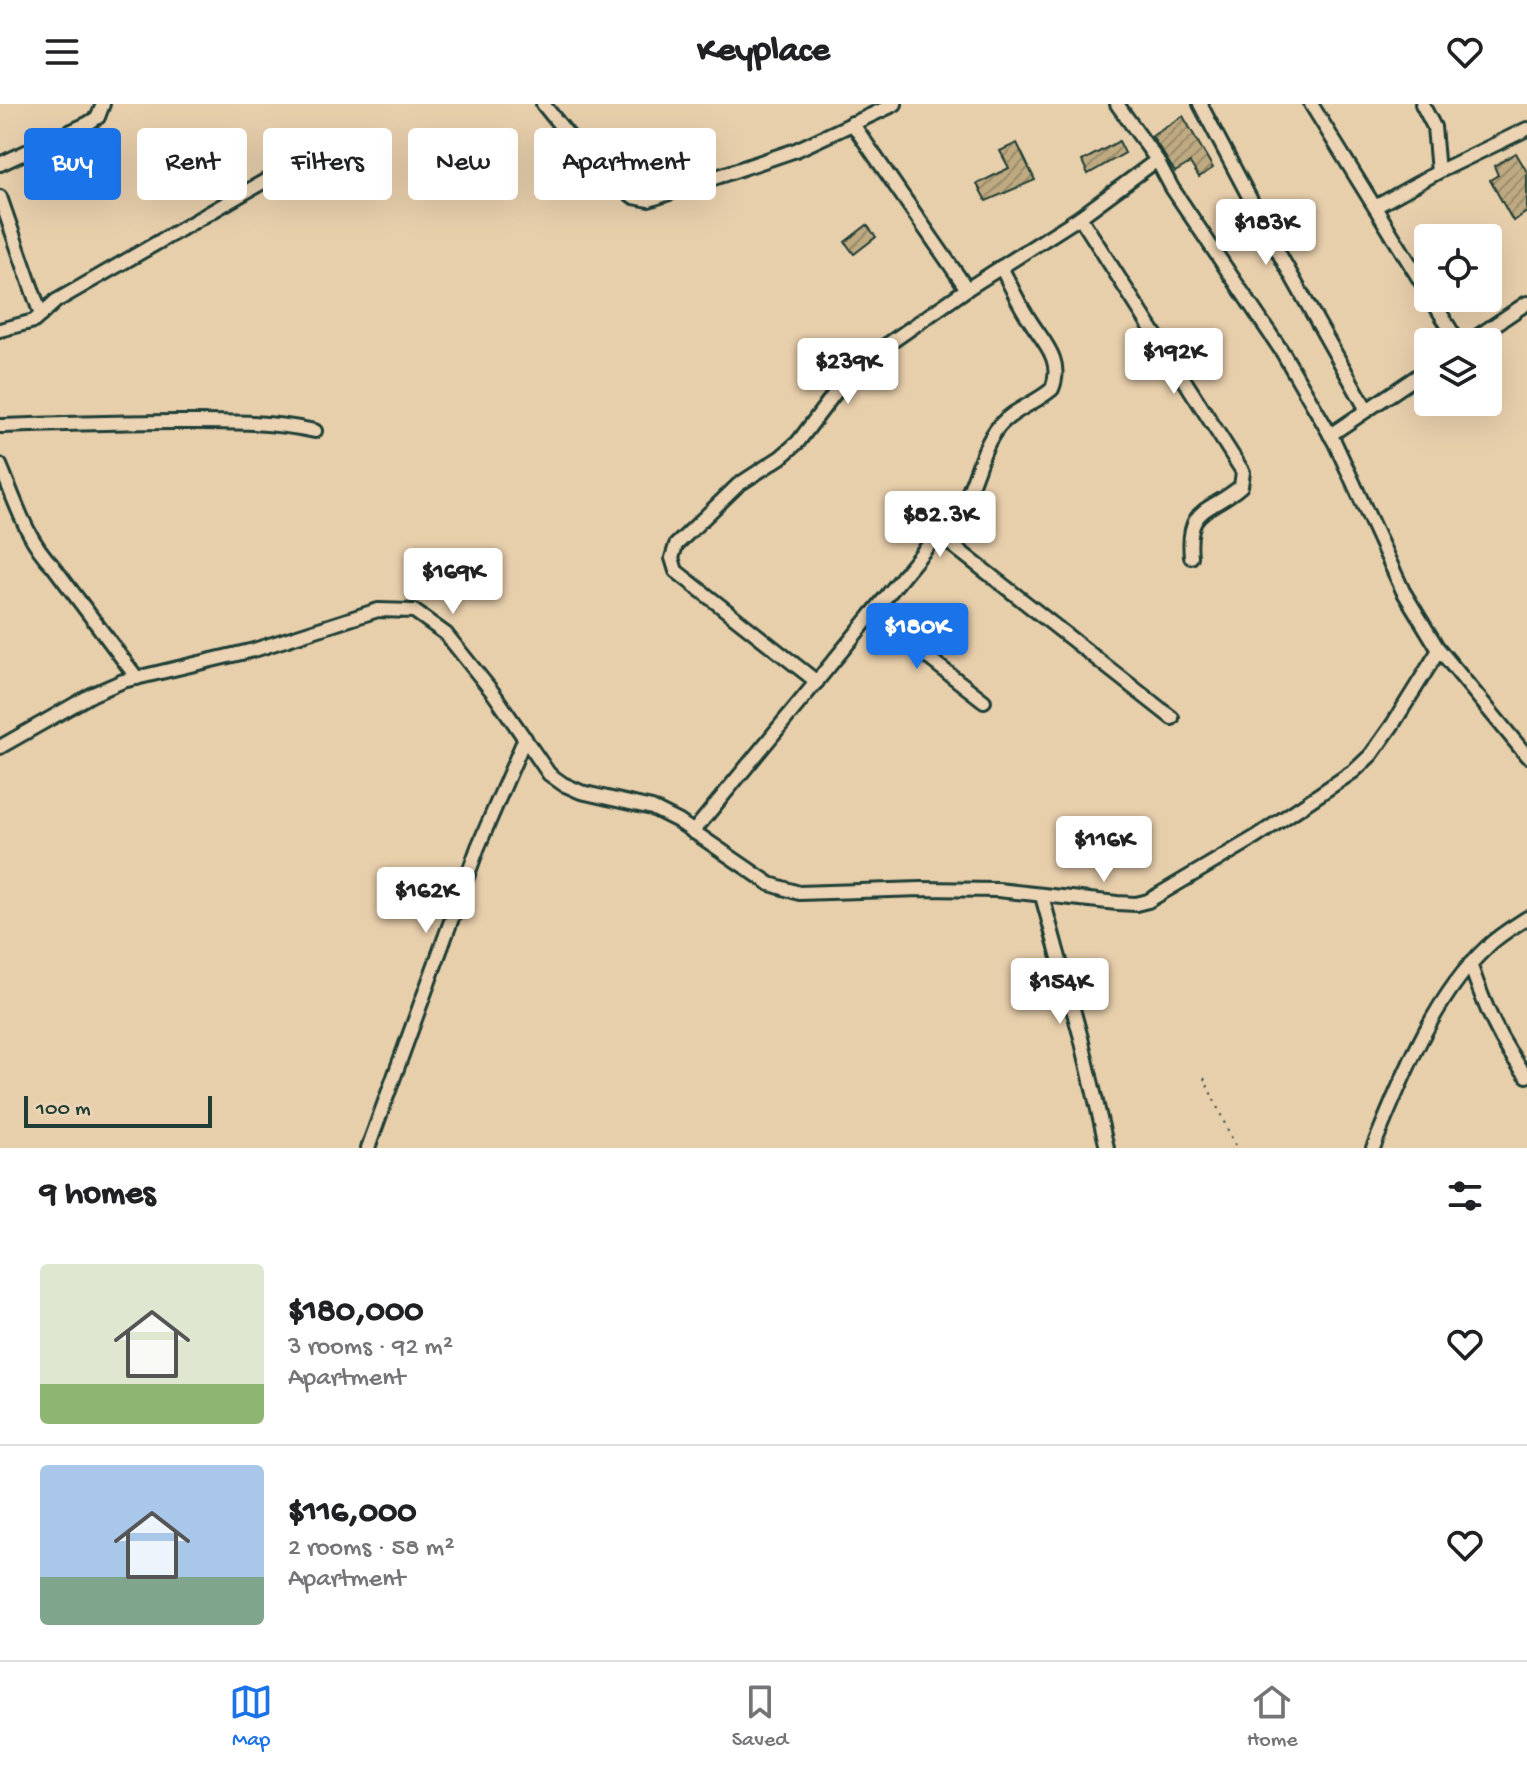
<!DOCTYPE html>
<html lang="en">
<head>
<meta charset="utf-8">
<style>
  :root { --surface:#fff; --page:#f6f6f6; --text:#202124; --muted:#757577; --line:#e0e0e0; --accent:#1a73e8 }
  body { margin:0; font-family:"Gochi Hand",sans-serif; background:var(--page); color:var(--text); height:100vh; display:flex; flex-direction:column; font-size:30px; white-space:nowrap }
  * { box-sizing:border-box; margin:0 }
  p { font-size:26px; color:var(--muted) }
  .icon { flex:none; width:44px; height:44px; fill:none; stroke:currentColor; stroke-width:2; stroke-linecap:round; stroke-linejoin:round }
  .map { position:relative; height:1044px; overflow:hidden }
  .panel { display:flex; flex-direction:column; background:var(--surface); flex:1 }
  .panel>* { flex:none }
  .top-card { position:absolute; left:24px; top:24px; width:800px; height:72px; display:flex; gap:16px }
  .buttons { position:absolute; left:1414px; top:120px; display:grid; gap:16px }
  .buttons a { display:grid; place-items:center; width:88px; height:88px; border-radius:8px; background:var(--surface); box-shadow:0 8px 32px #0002; font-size:40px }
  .scale { position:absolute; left:24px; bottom:20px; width:188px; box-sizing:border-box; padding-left:8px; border:4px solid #1f3d34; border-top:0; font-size:22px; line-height:28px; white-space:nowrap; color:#1f3d34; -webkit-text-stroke:6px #ebd3b3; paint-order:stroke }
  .price { position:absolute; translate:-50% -68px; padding:0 18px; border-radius:8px; background:#fff; color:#222; font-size:26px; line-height:52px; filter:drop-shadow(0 2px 4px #0008) }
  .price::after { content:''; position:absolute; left:50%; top:48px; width:24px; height:18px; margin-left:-12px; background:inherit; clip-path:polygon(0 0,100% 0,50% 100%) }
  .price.on { background:var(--accent); color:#fff }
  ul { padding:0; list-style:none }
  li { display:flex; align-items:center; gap:24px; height:200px; padding:0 40px }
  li+li { border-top:2px solid var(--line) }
  li span { display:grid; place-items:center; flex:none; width:224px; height:160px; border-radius:8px; color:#555 }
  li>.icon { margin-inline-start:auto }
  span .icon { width:96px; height:96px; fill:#fffc; stroke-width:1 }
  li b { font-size:34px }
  h2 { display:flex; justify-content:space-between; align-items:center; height:96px; padding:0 40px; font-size:34px }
  .pill { padding:0 28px; border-radius:8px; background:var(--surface); box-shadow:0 8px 32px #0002; font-size:28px; line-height:72px }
  .pill.on { background:var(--accent); color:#fff }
  header { display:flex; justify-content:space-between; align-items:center; height:104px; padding:0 40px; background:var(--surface); font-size:36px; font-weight:700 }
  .menu { display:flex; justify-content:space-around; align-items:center; height:112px; border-top:2px solid var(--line); background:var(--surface); font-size:22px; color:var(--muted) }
  .menu a { display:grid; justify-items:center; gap:4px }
  .menu .on { color:var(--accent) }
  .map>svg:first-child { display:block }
  .building { fill:url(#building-hatch); stroke:#1f3d34; stroke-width:2 }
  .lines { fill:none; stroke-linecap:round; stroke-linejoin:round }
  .minor-casing { stroke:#1f3d34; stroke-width:18 }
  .path { stroke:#1f3d34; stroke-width:2; stroke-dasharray:2 6; stroke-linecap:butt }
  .minor { stroke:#ebd3b3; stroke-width:12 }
</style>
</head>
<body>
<header><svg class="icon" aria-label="menu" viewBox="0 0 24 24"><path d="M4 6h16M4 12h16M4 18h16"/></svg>Keyplace<svg class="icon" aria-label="heart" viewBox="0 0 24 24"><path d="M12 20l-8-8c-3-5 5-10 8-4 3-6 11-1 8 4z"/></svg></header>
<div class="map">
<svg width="1527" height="1044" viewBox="0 0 1527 1044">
  <defs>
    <pattern id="building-hatch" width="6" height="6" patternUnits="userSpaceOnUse" patternTransform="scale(2)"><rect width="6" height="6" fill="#bea981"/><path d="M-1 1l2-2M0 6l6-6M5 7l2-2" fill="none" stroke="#9a8b6a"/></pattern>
  </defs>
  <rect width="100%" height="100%" fill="#e8cfac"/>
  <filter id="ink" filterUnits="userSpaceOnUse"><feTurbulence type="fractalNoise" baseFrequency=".0125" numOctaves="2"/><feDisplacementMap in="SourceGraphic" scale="16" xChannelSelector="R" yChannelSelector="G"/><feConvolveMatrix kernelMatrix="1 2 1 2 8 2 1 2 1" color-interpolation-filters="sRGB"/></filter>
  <g filter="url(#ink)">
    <g class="building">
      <path d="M1183,12L1213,64L1199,73L1190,59L1175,68L1152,32Z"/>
      <path d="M1119,37L1125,49L1088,70L1082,57Z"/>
      <path d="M1017,39L1035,76L986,97L977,80L1009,64L1000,47Z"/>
      <path d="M1516,49L1527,68V108L1513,117L1490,76L1498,71L1494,62Z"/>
      <path d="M867,121L876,133L854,150L845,138Z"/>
    </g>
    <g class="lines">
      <defs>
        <g id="minor">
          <path d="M543,0L568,31L626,87L634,93L649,96L796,46L895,0"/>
          <path d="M1117,0L1157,56L1172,84L1283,249L1335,339L1403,487L1437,543L1527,652"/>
          <path d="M1200,0L1282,155L1367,306"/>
          <path d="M1311,0L1428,189"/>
          <path d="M1422,0L1434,23L1438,68"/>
          <path d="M852,19L967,185"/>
          <path d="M0,60L87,20L98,13L103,0"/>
          <path d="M0,93L41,211"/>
          <path d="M1375,103L1438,68L1527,25"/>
          <path d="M1080,113L1243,368L1241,382C1210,409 1186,401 1191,453"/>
          <path d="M1431,194L1458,238"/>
          <path d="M0,226L34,217L56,197L310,51"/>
          <path d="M1469,238L1527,199"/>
          <path d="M0,322C60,320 119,318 179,318C225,318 270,317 315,327"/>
          <path d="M1330,331L1428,265"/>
          <path d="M0,361C15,396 26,435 53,462L137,574"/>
          <path d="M938,430L1172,614"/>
          <path d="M872,510L984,597"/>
          <path d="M817,578L676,467L672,454L676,441L738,381L781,353L798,338L844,277L881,245L967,185L1080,113L1157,56"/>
          <path d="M0,643L93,590L123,577L254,546L378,506L414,507L446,530L494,590L549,670L563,680L581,688L652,704L678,717L770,780L799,789L921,785L998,786L1117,799L1136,800L1148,797L1256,733L1354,667L1371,651L1393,620L1439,546"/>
          <path d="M693,728L964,398C977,374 981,344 999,322C1014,305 1036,299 1052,285C1064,256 1043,238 1029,215C1018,199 1010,180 1001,163"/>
          <path d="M1042,792L1081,934L1107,1044"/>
          <path d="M1470,860C1484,900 1500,940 1527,972"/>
          <path d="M368,1044L478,743L525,634"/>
          <path d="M1373,1044C1401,977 1433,893 1487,843C1499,831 1513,823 1527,814"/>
        </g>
      </defs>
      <use href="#minor" class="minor-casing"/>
      <path class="path" d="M1204,974L1236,1044"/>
      <use href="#minor" class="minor"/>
    </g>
  </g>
</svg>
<div class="buttons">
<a><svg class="icon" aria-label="locate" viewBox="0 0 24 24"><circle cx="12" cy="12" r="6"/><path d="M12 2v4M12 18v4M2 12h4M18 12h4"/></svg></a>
<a><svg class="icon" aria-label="layers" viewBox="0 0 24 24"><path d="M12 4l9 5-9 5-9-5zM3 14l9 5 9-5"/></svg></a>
</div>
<div class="scale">100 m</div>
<b class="price" style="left:1266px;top:163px">$183K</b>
<b class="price" style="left:1174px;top:292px">$192K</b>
<b class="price" style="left:848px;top:302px">$239K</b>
<b class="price" style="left:940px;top:455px">$82.3K</b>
<b class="price" style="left:453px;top:512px">$169K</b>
<b class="price on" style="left:917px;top:567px">$180K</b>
<b class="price" style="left:1104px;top:780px">$116K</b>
<b class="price" style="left:426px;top:831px">$162K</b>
<b class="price" style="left:1060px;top:922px">$154K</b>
<div class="top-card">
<a class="pill on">Buy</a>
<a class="pill">Rent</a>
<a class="pill">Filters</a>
<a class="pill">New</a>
<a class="pill">Apartment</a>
</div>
</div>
<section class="panel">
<h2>9 homes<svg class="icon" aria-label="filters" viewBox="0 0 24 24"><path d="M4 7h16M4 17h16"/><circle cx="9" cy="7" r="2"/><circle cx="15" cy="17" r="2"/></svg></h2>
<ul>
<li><span style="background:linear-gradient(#dfe7d0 75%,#8fb573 0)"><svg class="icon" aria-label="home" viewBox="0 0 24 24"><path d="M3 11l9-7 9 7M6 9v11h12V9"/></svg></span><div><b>$180,000</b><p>3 rooms · 92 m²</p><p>Apartment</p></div><svg class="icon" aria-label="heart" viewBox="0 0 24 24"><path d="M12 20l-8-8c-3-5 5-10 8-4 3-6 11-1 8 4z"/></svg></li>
<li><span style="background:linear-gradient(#a9c7e8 70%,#7fa58c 0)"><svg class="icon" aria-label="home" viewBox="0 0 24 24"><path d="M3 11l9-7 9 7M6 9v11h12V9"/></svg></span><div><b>$116,000</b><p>2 rooms · 58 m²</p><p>Apartment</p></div><svg class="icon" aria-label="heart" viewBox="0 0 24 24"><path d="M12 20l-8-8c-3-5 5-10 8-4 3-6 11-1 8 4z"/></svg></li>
</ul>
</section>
<nav class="menu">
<a class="on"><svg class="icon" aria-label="map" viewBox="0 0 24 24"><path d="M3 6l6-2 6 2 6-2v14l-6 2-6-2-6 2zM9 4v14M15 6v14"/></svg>Map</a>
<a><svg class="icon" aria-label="saved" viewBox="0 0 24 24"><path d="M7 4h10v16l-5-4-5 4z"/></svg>Saved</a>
<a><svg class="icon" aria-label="home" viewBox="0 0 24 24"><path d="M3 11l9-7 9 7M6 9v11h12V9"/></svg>Home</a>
</nav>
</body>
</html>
